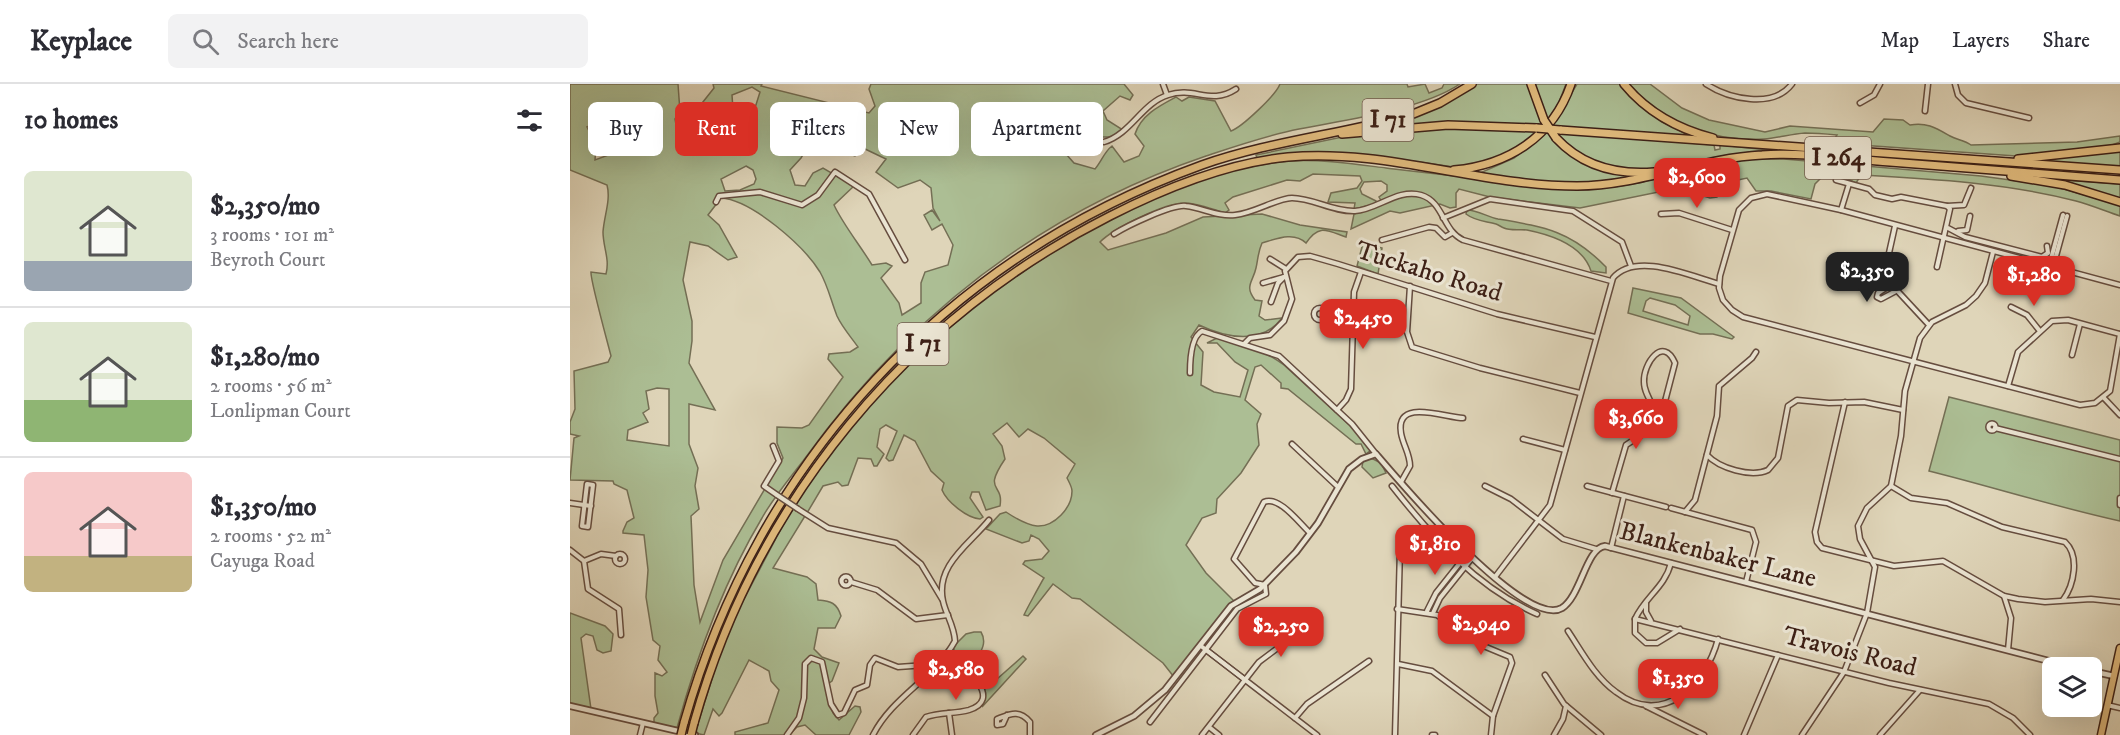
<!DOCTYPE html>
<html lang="en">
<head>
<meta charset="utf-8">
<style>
  :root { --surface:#fff; --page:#f2f2f3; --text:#2b2b33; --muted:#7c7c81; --line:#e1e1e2; --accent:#d93025 }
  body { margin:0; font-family:"IM FELL DW Pica",serif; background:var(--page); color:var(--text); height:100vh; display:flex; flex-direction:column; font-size:22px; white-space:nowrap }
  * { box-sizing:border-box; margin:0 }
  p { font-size:20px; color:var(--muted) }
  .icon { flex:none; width:33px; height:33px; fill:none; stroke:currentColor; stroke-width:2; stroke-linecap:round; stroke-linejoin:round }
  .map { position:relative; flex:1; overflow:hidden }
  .panel { display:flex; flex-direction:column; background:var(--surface); width:570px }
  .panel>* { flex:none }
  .top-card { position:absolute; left:18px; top:18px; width:570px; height:54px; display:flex; gap:12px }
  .controls { position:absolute; left:1472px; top:573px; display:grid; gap:12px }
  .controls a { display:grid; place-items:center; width:60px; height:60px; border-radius:9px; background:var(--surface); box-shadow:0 6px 24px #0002; font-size:30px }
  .price { position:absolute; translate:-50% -51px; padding:0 14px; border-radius:12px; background:var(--accent); color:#fff; font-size:20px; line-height:39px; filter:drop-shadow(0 2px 3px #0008) }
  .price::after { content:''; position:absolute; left:50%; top:36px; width:18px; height:14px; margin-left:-9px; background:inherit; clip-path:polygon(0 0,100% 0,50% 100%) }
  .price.active { background:#222; color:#fff }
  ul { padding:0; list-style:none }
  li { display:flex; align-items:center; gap:18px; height:150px; padding:0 24px }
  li+li { border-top:2px solid var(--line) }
  li span { display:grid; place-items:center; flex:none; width:168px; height:120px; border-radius:9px; color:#555 }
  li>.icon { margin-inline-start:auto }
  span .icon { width:72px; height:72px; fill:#fffc; stroke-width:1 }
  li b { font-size:26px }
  h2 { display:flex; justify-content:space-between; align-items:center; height:72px; padding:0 24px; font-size:26px }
  .chip { padding:0 21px; border-radius:9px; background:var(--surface); box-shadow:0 6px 24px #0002; font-size:21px; line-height:54px }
  .chip.active { background:var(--accent); color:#fff }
  header { display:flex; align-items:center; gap:36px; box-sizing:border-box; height:84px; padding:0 30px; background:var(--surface); border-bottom:2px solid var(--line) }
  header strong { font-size:28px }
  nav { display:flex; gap:33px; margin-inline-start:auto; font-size:21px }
  .search { width:420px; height:54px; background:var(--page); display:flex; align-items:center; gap:15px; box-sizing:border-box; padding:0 21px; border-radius:9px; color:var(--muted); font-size:22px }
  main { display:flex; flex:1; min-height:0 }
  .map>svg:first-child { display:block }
  .green { fill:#acbe94; stroke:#746f55; stroke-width:1.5; fill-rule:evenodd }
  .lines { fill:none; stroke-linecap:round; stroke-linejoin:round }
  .minor-casing { stroke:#664d3f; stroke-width:7 }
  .tertiary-casing { stroke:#664d3f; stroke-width:8 }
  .primary-casing { stroke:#3d2016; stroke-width:9 }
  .motorway-casing { stroke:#3d2016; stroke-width:10 }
  .minor { stroke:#eae4d2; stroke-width:4 }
  .tertiary { stroke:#eae4d2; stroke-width:4.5 }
  .primary { stroke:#e0ba7c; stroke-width:6 }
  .motorway { stroke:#e0ba7c; stroke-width:7 }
  .minor-bridge-casing { stroke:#664d3f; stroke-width:7; stroke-linecap:butt }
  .motorway-bridge-casing { stroke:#3d2016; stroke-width:10; stroke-linecap:butt }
  .minor-bridge { stroke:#eae4d2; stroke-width:4 }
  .motorway-bridge { stroke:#e0ba7c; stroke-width:7 }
  .labels { text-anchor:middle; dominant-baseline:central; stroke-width:6; stroke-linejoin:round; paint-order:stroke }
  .shield { fill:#eae4d2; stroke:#715b4e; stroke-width:1.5 }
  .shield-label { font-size:24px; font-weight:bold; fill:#3d2016 }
  .street-label { font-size:26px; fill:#3d2016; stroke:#eae4d2 }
</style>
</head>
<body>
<header>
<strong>Keyplace</strong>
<div class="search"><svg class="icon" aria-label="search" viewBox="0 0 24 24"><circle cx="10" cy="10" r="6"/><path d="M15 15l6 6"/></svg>Search here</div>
<nav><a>Map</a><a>Layers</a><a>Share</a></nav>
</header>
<main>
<section class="panel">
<h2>10 homes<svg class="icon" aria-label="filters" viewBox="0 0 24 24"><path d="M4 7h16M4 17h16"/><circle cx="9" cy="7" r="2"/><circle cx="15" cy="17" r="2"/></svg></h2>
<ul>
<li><span style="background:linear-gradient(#dfe7d0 75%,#9aa5b1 0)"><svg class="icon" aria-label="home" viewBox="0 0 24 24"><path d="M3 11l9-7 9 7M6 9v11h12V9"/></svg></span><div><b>$2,350/mo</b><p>3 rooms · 101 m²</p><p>Beyroth Court</p></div></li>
<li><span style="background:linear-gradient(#dfe7d0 65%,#8fb573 0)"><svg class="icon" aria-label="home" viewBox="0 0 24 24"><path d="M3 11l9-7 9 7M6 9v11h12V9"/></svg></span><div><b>$1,280/mo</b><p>2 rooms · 56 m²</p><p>Lonlipman Court</p></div></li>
<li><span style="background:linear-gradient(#f6c9c9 70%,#c2b280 0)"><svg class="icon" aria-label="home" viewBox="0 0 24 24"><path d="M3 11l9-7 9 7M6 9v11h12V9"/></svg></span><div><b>$1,350/mo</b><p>2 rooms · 52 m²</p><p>Cayuga Road</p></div></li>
</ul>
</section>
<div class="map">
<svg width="1550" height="651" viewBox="0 0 1550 651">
  <rect width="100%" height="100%" fill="#dfd5b9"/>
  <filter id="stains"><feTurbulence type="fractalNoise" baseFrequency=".00333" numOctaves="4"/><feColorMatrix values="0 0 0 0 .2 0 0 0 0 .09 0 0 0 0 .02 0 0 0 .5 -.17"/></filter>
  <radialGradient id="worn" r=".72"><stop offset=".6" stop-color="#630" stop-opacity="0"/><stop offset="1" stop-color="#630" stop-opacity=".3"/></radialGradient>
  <g class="green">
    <path d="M0,0H108L110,28L105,35L110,63L136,62L135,57L184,50V27L190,8L182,3L162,11L163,26L149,45H141L134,37L129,23L144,4L143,0H192L191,2L299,29L305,22L299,5L301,0H554L563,11L560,16L550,12L533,27L537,36L553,46L543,53H531L526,58L497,66L496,70L504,79L525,85C532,77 534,68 542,62L554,78L569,72L574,62L565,50C571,31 589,22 606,13L612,17L619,13L645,17L661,47C672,43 706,11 710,0H837L838,3L855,0L859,9L872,4L874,0H890C851,26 775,36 729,45C698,51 666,62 636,72C468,129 336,234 233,377C219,395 203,414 192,434C153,499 127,571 107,644L84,639V634L88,629L85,612V589L92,592L97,588L88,576L90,562L83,556L76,513L78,486L74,451L53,449V447L57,438L64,434L57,406L44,400L43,397L0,396L4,354L9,352L0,350V338L5,325L4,287L38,278L41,272C38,260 20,195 21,188L36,190C40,175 33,163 33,148C34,132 41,116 37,101L0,86ZM225,19L261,29L281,54L276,69L285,72L293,64L316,75L306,88L328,104L350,96L361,104L363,124L370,137L362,126L354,131L362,146L372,140L383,161L378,181L355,188L351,199V219L332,231L329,219L311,194L322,182L316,179L302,181C290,161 274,142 264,121L284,102L253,84L243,89L235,102L225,101L220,86L231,74L238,62C222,52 217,37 225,19ZM52,28L44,69L25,76L26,61L17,43ZM176,82L183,86L186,95L184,100L170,106L155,107L151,95ZM151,114C182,116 234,162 250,188C258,202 261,217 267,232C272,243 281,253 288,263L280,268L259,270L258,275L273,293L239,341L232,344L207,343V359L213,374L153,476L130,538L124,501L121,432L129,425L125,402L128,384L119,360V320L145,326L119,279L122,257V237L113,196L120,158L138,162L158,176L167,173L149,141L138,131ZM87,304L99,305V362L57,356L58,346L78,338L73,329L79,325L76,307Z"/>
    <path d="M906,0H958L974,42L879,38L793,44L862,25Z"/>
    <path d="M963,0H996L986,26L978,38Z"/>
    <path d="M1007,0H1050L1092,38L1120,52L982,42Z"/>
    <path d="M1058,0H1080L1112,24L1139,36L1195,48L1220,42L1303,48L1314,35L1333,36L1340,41C1357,38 1366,44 1380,52C1387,56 1394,56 1401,61L1507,58L1550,52V58L1537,63L1446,72L1262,59L1267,51C1257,50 1246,49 1235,49C1221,50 1208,54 1194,55C1144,58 1090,39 1058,0Z"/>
    <path d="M889,44L970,47L947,66L909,80L884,83L807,72L760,69H728L687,74L686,71L777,52Z"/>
    <path d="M977,48C1001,78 1032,91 1070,91C1017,102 962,102 910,89L944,74Z"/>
    <path d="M985,48L1144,61L1145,66L1150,65V61L1199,66C1121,71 1048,118 985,48Z"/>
    <path d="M1550,66V83L1466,77V76Z"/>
    <path d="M1177,75H1214L1411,92L1483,102L1550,121V132C1535,127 1521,121 1506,117C1436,99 1363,95 1291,91L1286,99L1278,95L1251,94L1245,100L1241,115L1201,107H1186L1177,94L1154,99L1147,113L1140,114L1108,104L1010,124L920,113L889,105L886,109V123L880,124L870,120L830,129L820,127L781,145L784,130L813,120L809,113L817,107V101L811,97L794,98L790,105L792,110L806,117L805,120L784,125L785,119L758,118L761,109L787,104L792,97L790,92L743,90L730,97L717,96L663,113L655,119L659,126L655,129C643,125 626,119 614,119C595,119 544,144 530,158L538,166L596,149L633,133L692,130L730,141L777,148L776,153C756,146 749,140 736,159C724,147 706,155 692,159C688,168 688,175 686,184C683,198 674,202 685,216L692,217L689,232L695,236L712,234C692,261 656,254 629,241L621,253L633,268L631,301L644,308L670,313L678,286L665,278L647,259H637L649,253C658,259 665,257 676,261C690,266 702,272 714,281L788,349L801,366L796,370L791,360H786L718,305L711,304V299L691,281L685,283L675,316L691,330L687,340L689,361L671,389L647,415L646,429L632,434L616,461L636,489L664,517L604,593L593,579L510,515L502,514L483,500L458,532L454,531C455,528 472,497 474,494L453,480L455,477L472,475L479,467L469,455L461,451L459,457L452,459L416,445L430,430L436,428C445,434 456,441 467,442C484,443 502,424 502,407C502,403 499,398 497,394L505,380L474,354L458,345L449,353L437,339L423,350L432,362L435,375C412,409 434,398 430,422L416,426L409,408H402L400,414L413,433L410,435C397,434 377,418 372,406L374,399L361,387L345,357L334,351L323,376L319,377L316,374L327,347L316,341L310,345L307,363L314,370L307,382H304L301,375L288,374L278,401L272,402L268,398L253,402L237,429L224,420C254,378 283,334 321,297C419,200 579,89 719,77C751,75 784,80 816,84C867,90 917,96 968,100C987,101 1008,105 1027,104C1078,102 1126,81 1177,75Z"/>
    <path d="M1469,94L1550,100V115Z"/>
    <path d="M897,126C907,126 918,133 928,135C975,143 1001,147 1036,183V189L1021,187C1013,162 982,151 957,146C951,145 940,147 934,144C931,143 929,141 926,140C915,137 905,137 896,130Z"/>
    <path d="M793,159L812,164L808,190L787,182Z"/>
    <path d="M1063,204L1111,214L1164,253L1162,255L1143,250H1130L1058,229ZM1080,214L1105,221L1120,232L1118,241L1073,227L1076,217Z"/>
    <path d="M1379,313L1550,356V437C1486,423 1423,403 1359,387Z"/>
    <path d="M801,374L811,379L816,389L803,394L792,383L793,377Z"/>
    <path d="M222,424L235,432L203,484L237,493L246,500L248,516C261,517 267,519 271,532L265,544H248L244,565L252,573L269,579L262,597L255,602L263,629L269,636L285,622L290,623L291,628L279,651H246L235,641L227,643L219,651H165V648L198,639L209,606L201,597L199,587L179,576L152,629L149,632L143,625L134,651L125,649L150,569L165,532Z"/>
    <path d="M0,529L35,542L43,550L41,567L33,569L27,566L23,552L16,550L11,554L21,625L0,620Z"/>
    <path d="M404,548H411C417,558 412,567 405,576L427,595L453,572L456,575L412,623C422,593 402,583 382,564L396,550Z"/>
  </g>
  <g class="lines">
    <defs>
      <g id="minor">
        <path d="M593,0L597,11"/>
        <path d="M1136,0C1159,15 1203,25 1222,0"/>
        <path d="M1385,0L1388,11L1396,19L1459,34"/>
        <path d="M1290,19L1304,11L1310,0"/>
        <path d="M1355,27L1358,0"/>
        <path d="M534,58C561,50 572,19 598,11C625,2 640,22 666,5"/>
        <path d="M1266,96L1299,105L1305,111L1322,115L1331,113L1377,122L1380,125L1367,183"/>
        <path d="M146,118L149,112L190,108L232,121L248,111L265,88L299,110L335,176"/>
        <path d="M1377,122L1394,121L1401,104"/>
        <path d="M1271,126L1279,100"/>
        <path d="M1091,130L1109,129L1162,146"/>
        <path d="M873,134L920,115L1003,127L1052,158L1061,182"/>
        <path d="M1325,142L1317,178L1321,200L1359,241"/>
        <path d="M1378,144L1395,153L1472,173L1478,169L1477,162"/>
        <path d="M1388,147L1397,146L1400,132"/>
        <path d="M544,150C557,142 602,120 616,122C633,124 648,133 665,131C685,129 707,114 722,114C743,114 763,128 785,127C807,126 828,104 851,111C874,118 872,146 893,156L1041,197"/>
        <path d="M812,156L859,143L866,144L875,153L882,149"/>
        <path d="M700,175L716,185"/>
        <path d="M1479,182L1493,131"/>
        <path d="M1483,183L1497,132"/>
        <path d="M693,199L714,193"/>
        <path d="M1322,200L1308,209L1307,213L1311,215L1326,207"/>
        <path d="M1550,201L1271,126L1197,110L1181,114L1169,126L1150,192L1149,204L1153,216L1162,226L1173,233L1510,321L1525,319L1540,307L1550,250"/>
        <path d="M840,202L837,248L842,263L910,284L1010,309"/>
        <path d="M701,218L708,199L714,193"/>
        <path d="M1441,223L1457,231L1469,246"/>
        <circle cx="750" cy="230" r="6"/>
        <path d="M755,229L783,230"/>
        <path d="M675,259L680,254L700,251L714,237L722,215L715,187L728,173L740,172L768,180L927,230L1025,253"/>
        <path d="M1502,271L1510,240"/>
        <path d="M620,289C620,277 621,253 632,247L709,272L782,340L806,370"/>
        <path d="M1438,302L1448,268L1482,237L1498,236L1550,250"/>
        <path d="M1534,314L1550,331"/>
        <path d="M1275,318L1245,448L1247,458L1252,464L1324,482L1373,477L1434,512L1448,515L1475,518L1521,515L1550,518"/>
        <path d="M767,326L776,316L781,305L784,208L791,188"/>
        <circle cx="1422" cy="343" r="3.5"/>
        <path d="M1425,344L1550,375"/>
        <path d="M953,355L995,366"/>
        <path d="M722,360L768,403"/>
        <path d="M203,362L209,377L194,402L207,411"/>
        <path d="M1137,371C1149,384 1181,394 1198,386L1208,374L1218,322L1227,316L1259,319L1294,318L1333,326"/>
        <path d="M831,398L840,382C840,370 833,361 831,349C825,313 876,334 893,334"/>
        <path d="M17,400L23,401L18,443L12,442Z"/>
        <path d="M822,402C863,454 906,503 967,530"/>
        <path d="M915,402L941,415L993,455L1026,465"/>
        <path d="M1017,402L1096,423"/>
        <path d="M1321,402L1341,414L1377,419L1432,443L1495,458C1510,472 1504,501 1493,516"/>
        <path d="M1042,409L1056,361L1082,344L1087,337L1093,325L1105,279C1093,251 1073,280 1074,298C1074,310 1084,322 1089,333"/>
        <path d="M1550,414V421"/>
        <path d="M0,419L21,422"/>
        <path d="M1101,424L1182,446L1186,458L1176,498"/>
        <path d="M228,425L258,444L326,459L351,480L372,515"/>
        <path d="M1115,428L1125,416L1147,332L1149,302L1182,274L1186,268"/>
        <path d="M1041,464L1054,412"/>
        <path d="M0,466L14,477L18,505L49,525L51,551"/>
        <circle cx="50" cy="475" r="5"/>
        <path d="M14,477L31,470L46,472"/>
        <path d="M1101,479C1095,503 1075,513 1065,535L1319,599L1419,620L1443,634L1460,651"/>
        <circle cx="276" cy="497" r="4.5"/>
        <path d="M925,493L980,421L1043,194C1066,167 1120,192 1149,200"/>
        <path d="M281,498L307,506L346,535L378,531"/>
        <path d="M1434,512L1441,534L1438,566"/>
        <path d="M1076,519V528L1081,537"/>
        <path d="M827,525L867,531L916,563L940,573L942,579L923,632L921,651"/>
        <path d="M857,527L866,509L897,470"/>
        <path d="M863,529L870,514L902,474"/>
        <path d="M1065,535V549L1076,559H1087L1110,545"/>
        <path d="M998,547C1012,568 1025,593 1046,608C1093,644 1136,601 1148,555"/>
        <path d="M631,562L747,651"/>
        <path d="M635,565L674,595"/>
        <path d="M828,580L862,587L923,632"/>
        <path d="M975,591L994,620L1031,651"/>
        <path d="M1537,621L1550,624"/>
        <path d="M1076,622L1134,651"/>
        <path d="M379,629L382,651"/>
        <path d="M437,631L433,640L427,641V635C440,630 449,625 460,638V651"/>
        <path d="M725,634L737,620L799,577"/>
        <path d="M580,638L667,525L696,510L695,501L685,499L664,475L694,418C709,411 730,440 740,449"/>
        <path d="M639,643L649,651"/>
        <path d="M70,651L73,639"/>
        <path d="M217,651L229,634L234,614L235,580L241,574L252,578L261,620L268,631L274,629L285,606L297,601L300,581L305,574L328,583L356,581L362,584"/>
        <path d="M303,651C323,612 365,594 385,557C384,541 376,531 373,517C365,481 400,460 419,436"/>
        <path d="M343,651L356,633C370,628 385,630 399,626C436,614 390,579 378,568"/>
        <path d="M632,651L689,578L737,542"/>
        <path d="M825,651L830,465"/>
        <path d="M862,651H865"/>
        <path d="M984,651L993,635L996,622"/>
        <path d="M1174,651L1208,571"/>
        <path d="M1232,651L1274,588L1297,529L1305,483L1290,455L1288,442L1297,424L1321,402L1331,352L1335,307L1350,254L1362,238L1396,221L1406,212L1415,199L1423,168"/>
        <path d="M1310,651L1350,606"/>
      </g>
      <g id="tertiary">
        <path d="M1521,587L1544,592"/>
        <path d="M0,622L125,651"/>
        <path d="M526,651L564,632L595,606L661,522L690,505L726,468L748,439L779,385L792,375L806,370C830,398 955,546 992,524C1011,512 1016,464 1035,462L1506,584"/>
      </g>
      <path id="primary" d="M1531,651L1550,564"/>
      <g id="motorway">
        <path d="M961,0L974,36"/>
        <path d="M1054,0C1077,28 1108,45 1143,54"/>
        <path d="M990,46L1550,86"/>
        <path d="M772,50L878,41L967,44"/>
        <path d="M986,54C1012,82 1046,91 1084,88"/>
        <path d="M1448,75L1550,64"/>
        <path d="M884,86C938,81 983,53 1001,0"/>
        <path d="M1441,92L1495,101L1550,118"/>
        <path d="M114,639C188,377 375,174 632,81C700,57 773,50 843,30L870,19L902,0"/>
        <path d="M124,639C186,418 335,236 540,132C595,104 656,79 718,73C814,64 910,102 1007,102C1070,102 1129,74 1192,71C1234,68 1277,75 1320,78C1396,84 1473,90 1550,96"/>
      </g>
    </defs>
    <use href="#minor" class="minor-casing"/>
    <use href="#tertiary" class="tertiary-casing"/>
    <use href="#primary" class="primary-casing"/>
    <use href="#motorway" class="motorway-casing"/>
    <use href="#minor" class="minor"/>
    <use href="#tertiary" class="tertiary"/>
    <use href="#primary" class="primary"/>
    <use href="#motorway" class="motorway"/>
    <defs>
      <path id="minor-bridge" d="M207,411L228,425"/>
      <g id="motorway-bridge">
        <path d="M974,36L986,54"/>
        <path d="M967,44L990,46"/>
        <path d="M111,651L114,639"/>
        <path d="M121,651L124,639"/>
      </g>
    </defs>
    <use href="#minor-bridge" class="minor-bridge-casing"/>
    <use href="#motorway-bridge" class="motorway-bridge-casing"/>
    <use href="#minor-bridge" class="minor-bridge"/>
    <use href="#motorway-bridge" class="motorway-bridge"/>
  </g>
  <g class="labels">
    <g class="shield">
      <rect x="792.5" y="15" width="51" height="42" rx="4.5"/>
      <rect x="1235" y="53" width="66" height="42" rx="4.5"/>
      <rect x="327.5" y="239" width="51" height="42" rx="4.5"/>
    </g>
    <g class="shield-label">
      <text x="818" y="36">I 71</text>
      <text x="1268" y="74">I 264</text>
      <text x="353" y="260">I 71</text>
    </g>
    <g class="street-label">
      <text transform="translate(859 188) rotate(17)">Tuckaho Road</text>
      <text transform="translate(1148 471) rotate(14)">Blankenbaker Lane</text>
      <text transform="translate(1280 568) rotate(14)">Travois Road</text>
    </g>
  </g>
  <rect width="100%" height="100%" filter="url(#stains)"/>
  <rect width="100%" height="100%" fill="url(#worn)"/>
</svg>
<div class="controls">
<a><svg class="icon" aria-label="layers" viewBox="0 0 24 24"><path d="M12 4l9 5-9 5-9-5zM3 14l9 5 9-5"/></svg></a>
</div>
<b class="price" style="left:1127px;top:125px">$2,600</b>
<b class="price active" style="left:1297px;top:219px">$2,350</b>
<b class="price" style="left:1464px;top:223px">$1,280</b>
<b class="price" style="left:793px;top:266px">$2,450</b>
<b class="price" style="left:1066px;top:366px">$3,660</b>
<b class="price" style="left:865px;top:492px">$1,810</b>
<b class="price" style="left:911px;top:572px">$2,940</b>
<b class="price" style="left:711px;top:574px">$2,250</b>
<b class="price" style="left:386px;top:617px">$2,580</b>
<b class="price" style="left:1108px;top:626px">$1,350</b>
<div class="top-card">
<a class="chip">Buy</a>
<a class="chip active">Rent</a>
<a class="chip">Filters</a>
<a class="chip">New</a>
<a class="chip">Apartment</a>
</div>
</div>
</main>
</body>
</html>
